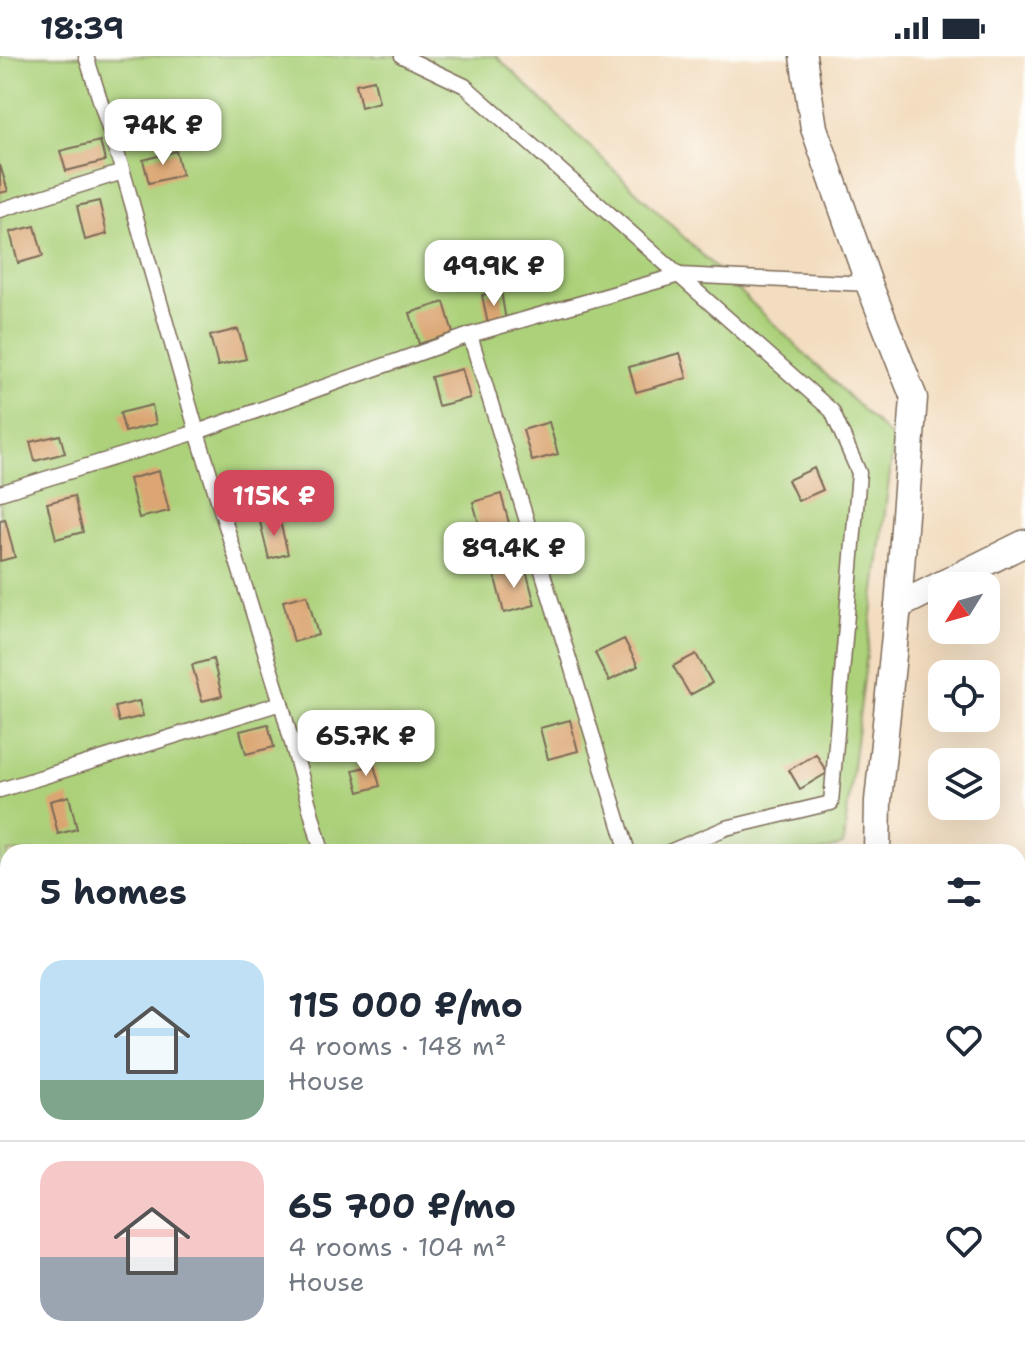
<!DOCTYPE html>
<html lang="en">
<head>
<meta charset="utf-8">
<style>
  :root { --surface:#fff; --page:#f2f2f3; --text:#1f2937; --muted:#747a83; --line:#e0e1e3; --accent:#d1495b }
  body { margin:0; font-family:"Shantell Sans",sans-serif; background:var(--page); color:var(--text); height:100vh; display:flex; flex-direction:column; font-size:30px; white-space:nowrap }
  * { box-sizing:border-box; margin:0 }
  p { font-size:26px; color:var(--muted) }
  .icon { flex:none; width:44px; height:44px; fill:none; stroke:currentColor; stroke-width:2; stroke-linecap:round; stroke-linejoin:round }
  .map { position:relative; flex:1; overflow:hidden }
  .drawer { position:absolute; left:0px; top:788px; width:1026px; height:512px; display:flex; flex-direction:column; background:var(--surface); border-radius:24px 24px 0 0; box-shadow:0 8px 32px #0002 }
  .drawer>* { flex:none }
  .needle { width:52px; rotate:233deg }
  .fabs { position:absolute; left:928px; top:516px; display:grid; gap:16px }
  .fabs a { display:grid; place-items:center; width:72px; height:72px; border-radius:16px; background:var(--surface); box-shadow:0 8px 32px #0002; font-size:40px }
  .price { position:absolute; translate:-50% -68px; padding:0 18px; border-radius:16px; background:#fff; color:#222; font-size:26px; line-height:52px; filter:drop-shadow(0 2px 4px #0008) }
  .price::after { content:''; position:absolute; left:50%; top:48px; width:24px; height:18px; margin-left:-12px; background:inherit; clip-path:polygon(0 0,100% 0,50% 100%) }
  .price.current { background:var(--accent); color:#fff }
  ul { padding:0; list-style:none }
  li { display:flex; align-items:center; gap:24px; height:200px; padding:0 40px }
  li+li { border-top:2px solid var(--line) }
  li span { display:grid; place-items:center; flex:none; width:224px; height:160px; border-radius:24px; color:#555 }
  li>.icon { margin-inline-start:auto }
  span .icon { width:96px; height:96px; fill:#fffc; stroke-width:1 }
  li b { font-size:34px }
  h2 { display:flex; justify-content:space-between; align-items:center; height:96px; padding:0 40px; font-size:34px }
  .status { display:flex; justify-content:space-between; align-items:center; height:56px; padding:0 40px; background:var(--surface); direction:ltr }
  .status svg { height:22px; fill:currentColor }
  .map>svg:first-child { display:block }
  .green { fill:#acd17a; stroke:#747e4c; stroke-width:2 }
  .building { fill:#dba673 }
  .lines { fill:none; stroke-linecap:round; stroke-linejoin:round }
  .lane-casing { stroke:#7b6957; stroke-width:17 }
  .street-casing { stroke:#7b6957; stroke-width:29 }
  .lane { stroke:#fff; stroke-width:14 }
  .street { stroke:#fff; stroke-width:26 }
</style>
</head>
<body>
<div class="status"><b>18:39</b><svg viewBox="0 0 49 12"><path d="M0 12V9h3v3zM5 12V6h3v6zM10 12V3h3v9zM15 12V0h3v12zM26 1h20v11H26zM47 4h2v5h-2z"/></svg></div>
<div class="map">
<svg width="1025" height="1300" viewBox="0 0 1025 1300">
  <rect width="100%" height="100%" fill="#fdfcf7"/>
  <filter id="ink" filterUnits="userSpaceOnUse"><feTurbulence type="fractalNoise" baseFrequency=".0125" numOctaves="2"/><feDisplacementMap in="SourceGraphic" scale="16" xChannelSelector="R" yChannelSelector="G"/><feConvolveMatrix kernelMatrix="1 2 1 2 8 2 1 2 1" color-interpolation-filters="sRGB"/></filter>
  <filter id="wash" filterUnits="userSpaceOnUse"><feTurbulence type="fractalNoise" baseFrequency=".006" numOctaves="4" result="noise"/><feDisplacementMap in="SourceGraphic" scale="32" xChannelSelector="R" yChannelSelector="G"/><feGaussianBlur stdDeviation="1.8" result="paint"/><feColorMatrix in="noise" values="0 0 0 0 0 0 0 0 0 0 0 0 0 0 0 0 0 1.4 0 .05"/><feComposite in="paint" operator="in"/></filter>
  <g filter="url(#wash)">
    <rect width="100%" height="100%" fill="#f3ddc0"/>
    <path class="green" d="M0,0H496L894,384L843,789L820,796H8V1063L0,1066Z"/>
    <g id="blocks">
      <g class="building">
        <path d="M374,24L379,46L361,51L356,28Z"/>
        <path d="M100,85L105,105L66,115L60,95Z"/>
        <path d="M176,95L182,119L149,127L143,104Z"/>
        <path d="M0,109L8,135L0,137Z"/>
        <path d="M99,145L107,178L85,184L77,150Z"/>
        <path d="M35,170L43,200L18,207L10,176Z"/>
        <path d="M501,235L506,265L488,269L482,239Z"/>
        <path d="M444,246L453,277L419,288L410,257Z"/>
        <path d="M238,273L246,303L218,310L210,280Z"/>
        <path d="M680,297L687,322L636,336L629,311Z"/>
        <path d="M462,313L470,342L438,350L431,321Z"/>
        <path d="M152,349L156,368L125,376L120,357Z"/>
        <path d="M549,366L558,398L532,405L523,374Z"/>
        <path d="M60,379L65,397L35,405L30,386Z"/>
        <path d="M814,412L823,434L798,445L788,424Z"/>
        <path d="M159,415L169,455L139,462L129,423Z"/>
        <path d="M501,438L509,467L481,475L473,446Z"/>
        <path d="M74,440L83,476L56,483L47,447Z"/>
        <path d="M279,461L288,498L269,503L260,466Z"/>
        <path d="M5,463L15,501L0,505V464Z"/>
        <path d="M525,510L535,549L504,557L494,518Z"/>
        <path d="M307,539L318,579L294,586L283,545Z"/>
        <path d="M624,583L638,610L609,625L595,597Z"/>
        <path d="M696,598L712,627L690,639L673,610Z"/>
        <path d="M213,603L222,640L202,645L192,609Z"/>
        <path d="M139,645L143,660L119,666L115,651Z"/>
        <path d="M570,664L578,695L548,703L540,672Z"/>
        <path d="M268,668L274,691L246,698L240,675Z"/>
        <path d="M342,668L349,695L327,701L320,674Z"/>
        <path d="M816,698L827,717L800,733L789,714Z"/>
        <path d="M374,709L380,730L359,736L353,714Z"/>
        <path d="M69,740L77,773L58,778L50,745Z"/>
      </g>
    </g>
  </g>
  <g filter="url(#ink)">
    <use href="#blocks" fill-opacity="0" stroke="#7b6957" stroke-width="2"/>
    <g class="lines">
      <defs>
        <g id="lane">
          <path d="M86,0L123,116L197,376L281,647L322,796"/>
          <path d="M402,0L465,30L832,355L859,417L831,747L726,772L669,796"/>
          <path d="M0,154L123,116"/>
          <path d="M470,279L628,796"/>
          <path d="M0,437L197,376L470,279L679,219L869,228"/>
          <path d="M0,734L281,647"/>
          <path d="M0,1014L8,1011"/>
          <path d="M837,1300L839,1292"/>
        </g>
        <g id="street">
          <path d="M803,0L814,72L869,228L914,342L898,550L878,745L877,796"/>
          <path d="M898,550L1025,487"/>
          <path d="M1018,1151L1025,1148"/>
          <path d="M650,1300L669,1292"/>
        </g>
      </defs>
      <use href="#lane" class="lane-casing"/>
      <use href="#street" class="street-casing"/>
      <use href="#lane" class="lane"/>
      <use href="#street" class="street"/>
    </g>
  </g>
</svg>
<div class="fabs">
<a><svg class="needle" viewBox="-14 -14 28 28"><path d="M0-13l5 13h-10z" fill="#e53935"/><path d="M0 13l5-13h-10z" fill="#747a83"/></svg></a>
<a><svg class="icon" aria-label="locate" viewBox="0 0 24 24"><circle cx="12" cy="12" r="6"/><path d="M12 2v4M12 18v4M2 12h4M18 12h4"/></svg></a>
<a><svg class="icon" aria-label="layers" viewBox="0 0 24 24"><path d="M12 4l9 5-9 5-9-5zM3 14l9 5 9-5"/></svg></a>
</div>
<b class="price" style="left:163px;top:111px">74K ₽</b>
<b class="price" style="left:494px;top:252px">49.9K ₽</b>
<b class="price current" style="left:274px;top:482px">115K ₽</b>
<b class="price" style="left:514px;top:534px">89.4K ₽</b>
<b class="price" style="left:366px;top:722px">65.7K ₽</b>
<section class="drawer">
<h2>5 homes<svg class="icon" aria-label="filters" viewBox="0 0 24 24"><path d="M4 7h16M4 17h16"/><circle cx="9" cy="7" r="2"/><circle cx="15" cy="17" r="2"/></svg></h2>
<ul>
<li><span style="background:linear-gradient(#bfe0f5 75%,#7fa58c 0)"><svg class="icon" aria-label="home" viewBox="0 0 24 24"><path d="M3 11l9-7 9 7M6 9v11h12V9"/></svg></span><div><b>115 000 ₽/mo</b><p>4 rooms · 148 m²</p><p>House</p></div><svg class="icon" aria-label="heart" viewBox="0 0 24 24"><path d="M12 20l-8-8c-3-5 5-10 8-4 3-6 11-1 8 4z"/></svg></li>
<li><span style="background:linear-gradient(#f6c9c9 60%,#9aa5b1 0)"><svg class="icon" aria-label="home" viewBox="0 0 24 24"><path d="M3 11l9-7 9 7M6 9v11h12V9"/></svg></span><div><b>65 700 ₽/mo</b><p>4 rooms · 104 m²</p><p>House</p></div><svg class="icon" aria-label="heart" viewBox="0 0 24 24"><path d="M12 20l-8-8c-3-5 5-10 8-4 3-6 11-1 8 4z"/></svg></li>
</ul>
</section>
</div>
</body>
</html>
